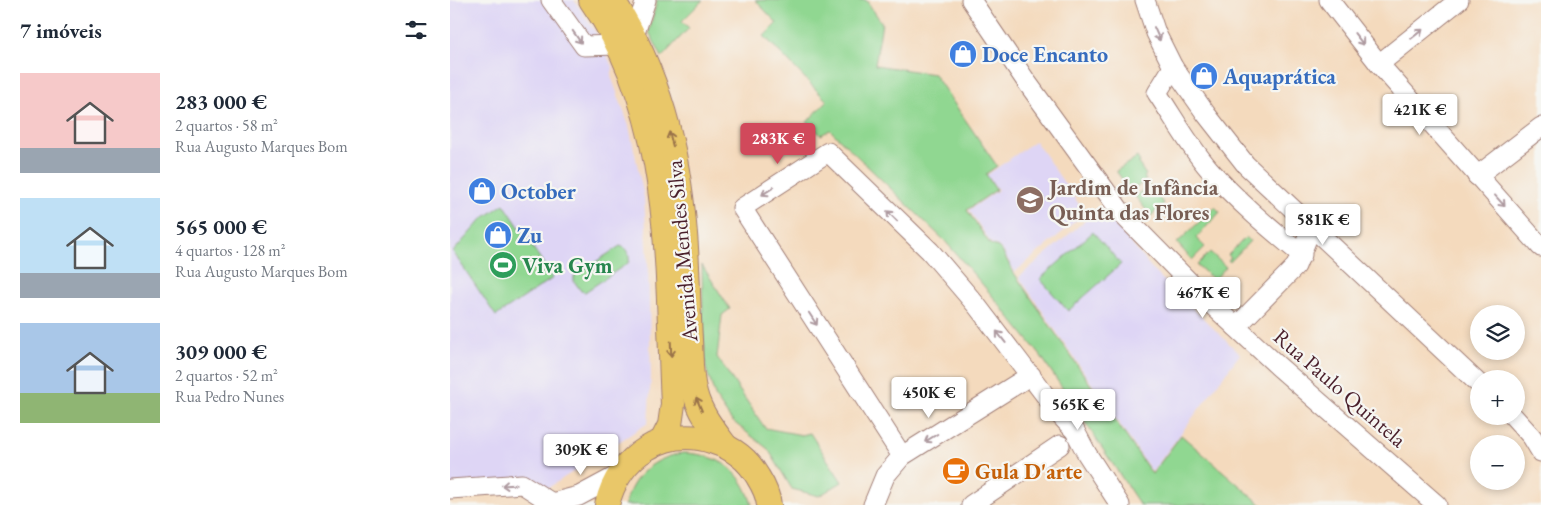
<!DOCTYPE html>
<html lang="pt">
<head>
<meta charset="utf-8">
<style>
  :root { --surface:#fff; --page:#f2f2f3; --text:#1f2937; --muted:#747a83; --accent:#d1495b }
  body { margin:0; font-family:"EB Garamond",serif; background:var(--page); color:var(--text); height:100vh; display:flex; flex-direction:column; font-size:19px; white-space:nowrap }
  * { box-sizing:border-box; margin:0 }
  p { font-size:16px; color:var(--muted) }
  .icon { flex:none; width:28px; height:28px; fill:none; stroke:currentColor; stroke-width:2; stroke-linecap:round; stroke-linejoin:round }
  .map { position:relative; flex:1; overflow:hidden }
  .panel { display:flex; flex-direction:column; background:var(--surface); width:450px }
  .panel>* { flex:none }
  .fabs { position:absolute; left:1020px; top:305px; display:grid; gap:10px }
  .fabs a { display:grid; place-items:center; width:55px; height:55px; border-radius:50%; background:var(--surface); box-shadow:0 2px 8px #0003; font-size:25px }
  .price { position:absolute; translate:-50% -42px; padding:0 11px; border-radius:5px; background:#fff; color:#222; font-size:16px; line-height:32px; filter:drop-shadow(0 1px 2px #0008) }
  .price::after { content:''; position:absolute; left:50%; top:30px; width:15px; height:11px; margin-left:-8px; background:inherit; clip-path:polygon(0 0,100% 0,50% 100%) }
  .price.selected { background:var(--accent); color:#fff }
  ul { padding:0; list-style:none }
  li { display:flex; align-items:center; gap:15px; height:125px; padding:0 20px }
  li span { display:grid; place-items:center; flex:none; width:140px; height:100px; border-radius:0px; color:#555 }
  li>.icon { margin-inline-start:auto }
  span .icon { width:60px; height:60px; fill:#fffc; stroke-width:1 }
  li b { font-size:21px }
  h2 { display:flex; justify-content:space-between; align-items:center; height:60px; padding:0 20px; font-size:21px }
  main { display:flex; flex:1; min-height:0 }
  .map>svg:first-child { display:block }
  .built { fill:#ded5f5 }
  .green { fill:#90d791; stroke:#6d7b5e }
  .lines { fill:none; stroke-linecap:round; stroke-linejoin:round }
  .minor-casing { stroke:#9f7c74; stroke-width:21 }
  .major-casing { stroke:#9f7c74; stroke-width:26 }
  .minor { stroke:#fff; stroke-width:19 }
  .major { stroke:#e9c769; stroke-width:24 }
  .oneway { stroke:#ae9aa0 }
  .oneway2 { stroke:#9a734a }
  .labels { text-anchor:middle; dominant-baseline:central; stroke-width:4.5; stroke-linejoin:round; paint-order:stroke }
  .shop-label { font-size:22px; font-weight:bold; fill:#366cbe; stroke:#f6f6f2; text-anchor:start }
  .education-label { font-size:22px; font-weight:bold; fill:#785e54; stroke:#f6f6f2; text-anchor:start }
  .street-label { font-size:22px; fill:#4a1f2b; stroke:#f6f6f2 }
  .leisure-label { font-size:22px; font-weight:bold; fill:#27864d; stroke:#f6f6f2; text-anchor:start }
  .food-label { font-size:22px; font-weight:bold; fill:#c56008; stroke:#f6f6f2; text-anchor:start }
</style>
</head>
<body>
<main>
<section class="panel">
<h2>7 imóveis<svg class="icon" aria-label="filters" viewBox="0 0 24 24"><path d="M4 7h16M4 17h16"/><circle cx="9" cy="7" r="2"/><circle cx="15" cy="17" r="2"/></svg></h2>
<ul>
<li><span style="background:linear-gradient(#f6c9c9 75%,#9aa5b1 0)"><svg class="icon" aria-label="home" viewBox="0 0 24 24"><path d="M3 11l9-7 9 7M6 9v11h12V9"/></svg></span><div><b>283 000 €</b><p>2 quartos · 58 m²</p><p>Rua Augusto Marques Bom</p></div></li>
<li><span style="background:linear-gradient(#bfe0f5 75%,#9aa5b1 0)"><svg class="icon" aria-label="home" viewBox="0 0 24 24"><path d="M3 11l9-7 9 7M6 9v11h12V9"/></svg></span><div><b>565 000 €</b><p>4 quartos · 128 m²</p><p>Rua Augusto Marques Bom</p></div></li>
<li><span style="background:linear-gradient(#a9c7e8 70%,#8fb573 0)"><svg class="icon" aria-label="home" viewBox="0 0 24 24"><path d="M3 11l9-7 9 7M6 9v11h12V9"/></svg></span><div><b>309 000 €</b><p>2 quartos · 52 m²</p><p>Rua Pedro Nunes</p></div></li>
</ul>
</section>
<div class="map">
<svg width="1091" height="505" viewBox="0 0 1091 505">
  <rect width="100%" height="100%" fill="#f6f6f2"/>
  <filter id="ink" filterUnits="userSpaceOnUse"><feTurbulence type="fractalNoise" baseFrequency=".02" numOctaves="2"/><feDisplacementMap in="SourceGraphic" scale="10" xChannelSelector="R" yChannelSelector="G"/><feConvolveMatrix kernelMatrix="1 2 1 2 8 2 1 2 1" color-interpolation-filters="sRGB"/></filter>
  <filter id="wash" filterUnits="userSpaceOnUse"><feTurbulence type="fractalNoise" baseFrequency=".0096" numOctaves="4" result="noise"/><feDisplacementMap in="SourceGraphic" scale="20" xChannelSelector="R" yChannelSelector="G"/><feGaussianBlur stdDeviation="1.12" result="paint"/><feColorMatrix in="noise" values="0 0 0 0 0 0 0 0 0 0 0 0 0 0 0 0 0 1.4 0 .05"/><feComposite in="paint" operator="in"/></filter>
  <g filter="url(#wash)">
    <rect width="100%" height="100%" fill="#f4dabd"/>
    <g class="built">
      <path d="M0,0H124L150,39L163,69L161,76L179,126L194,197L198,262L201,376L198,423L98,488L0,498Z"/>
      <path d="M585,141L635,213L565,272L553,251L548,246L541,243L519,210L548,190L537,175Z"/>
      <path d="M651,207L704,271L790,354L702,472L569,277Z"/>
    </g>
    <g class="green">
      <path d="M207,0H253L232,21L239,28L212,57L199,32Z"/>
      <path d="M305,0H416L432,23L425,65L484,74L547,166L536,174L546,190L517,210L540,244L548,247L552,251L564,273L702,474L731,435L812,505H690L591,356L539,292L495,241L380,130L371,135L357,122L377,101L314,36L327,23Z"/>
      <path d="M687,157L690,162L688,163L696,175L694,177L696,180L681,191L666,171Z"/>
      <path d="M699,185L714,204L701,216L685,196Z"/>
      <path d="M54,204L103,278L46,316L3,252L32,219Z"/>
      <path d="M765,207L770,212L746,238L755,247L742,260L727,243Z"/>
      <path d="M643,232L671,264L618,311L590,279Z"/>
      <path d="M796,237L800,241L780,262L778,260L781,258L778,255Z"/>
      <path d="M170,246C176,247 180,255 179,261L178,263L135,292L131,291L124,281V276Z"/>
      <path d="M760,252L776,267L764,280L747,265Z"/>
      <path d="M252,265L280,309L272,315L267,357L315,428L352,435L360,433L392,482L369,496L342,489L318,449L281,420L266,398L256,369L253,327Z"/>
      <path d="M233,453C269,454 292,470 302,505H175C182,475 204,458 233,453Z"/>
    </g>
  </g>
  <g filter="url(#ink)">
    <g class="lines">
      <defs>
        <g id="minor">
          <path d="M101,0L134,46L167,45"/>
          <path d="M521,0L576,81L674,216L760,303L828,366L987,505"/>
          <path d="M695,0L706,33L723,67L756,114L796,165L1029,384"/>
          <path d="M879,0L929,64L1091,247"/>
          <path d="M184,36L196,0"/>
          <path d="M929,64L1009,0"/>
          <path d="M723,67L707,93C724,118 739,146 759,169C787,201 819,228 852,255"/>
          <path d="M1027,176L1091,127"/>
          <path d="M786,327L846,266L862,226"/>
          <path d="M1063,416L1082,437L1091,452"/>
          <path d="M452,456L292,208L378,152L480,251L527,306L611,416L625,431L637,454L670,505"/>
          <path d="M0,489L72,484L102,503"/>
          <path d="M94,505L129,496L168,475"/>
          <path d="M423,505L435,476L452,456L581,375"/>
          <path d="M521,505L610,445"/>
        </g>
        <g id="major">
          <path d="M141,0C225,119 216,266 223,404L220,425L212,441"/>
          <path d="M163,0C209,73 228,149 235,234C238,269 238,305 240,340C241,358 240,376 245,393C250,413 263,429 275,445"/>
          <path d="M157,505C168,456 215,425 264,442C283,448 298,459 308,477C313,485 318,495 319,505"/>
        </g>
      </defs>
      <use href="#minor" class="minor-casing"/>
      <use href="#major" class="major-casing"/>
      <use href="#minor" class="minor"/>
      <use href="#major" class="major"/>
    </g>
    <defs><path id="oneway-shaft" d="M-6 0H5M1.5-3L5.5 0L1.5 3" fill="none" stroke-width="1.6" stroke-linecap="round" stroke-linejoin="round" transform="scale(1.25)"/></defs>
    <g class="oneway">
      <use href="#oneway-shaft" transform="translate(707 34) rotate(66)"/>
      <use href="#oneway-shaft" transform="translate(967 34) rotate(-38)"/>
      <use href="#oneway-shaft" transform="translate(127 37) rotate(55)"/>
      <use href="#oneway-shaft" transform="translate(909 39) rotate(52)"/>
      <use href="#oneway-shaft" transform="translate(318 191) rotate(147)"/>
      <use href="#oneway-shaft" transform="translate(1050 201) rotate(48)"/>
      <use href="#oneway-shaft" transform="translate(442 216) rotate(-135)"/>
      <use href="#oneway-shaft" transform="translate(363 319) rotate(57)"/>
      <use href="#oneway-shaft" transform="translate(551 337) rotate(-128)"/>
      <use href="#oneway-shaft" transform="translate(481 438) rotate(148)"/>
      <use href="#oneway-shaft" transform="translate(59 485) rotate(176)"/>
    </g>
    <g class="oneway2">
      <use href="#oneway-shaft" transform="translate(221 139) rotate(-105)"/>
      <use href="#oneway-shaft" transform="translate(221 349) rotate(88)"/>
      <use href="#oneway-shaft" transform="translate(249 404) rotate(-113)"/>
    </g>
  </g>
  <defs>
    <symbol id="shop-disc" viewBox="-11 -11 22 22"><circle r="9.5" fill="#3f7fe0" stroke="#f6f6f2"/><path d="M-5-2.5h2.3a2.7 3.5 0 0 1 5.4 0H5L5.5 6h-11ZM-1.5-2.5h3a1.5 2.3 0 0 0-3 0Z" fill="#fff"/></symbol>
    <symbol id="school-disc" viewBox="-11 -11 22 22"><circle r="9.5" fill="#8d6e63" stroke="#f6f6f2"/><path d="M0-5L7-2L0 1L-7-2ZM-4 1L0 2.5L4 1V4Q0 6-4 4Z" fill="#fff"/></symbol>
    <symbol id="stadium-disc" viewBox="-11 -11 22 22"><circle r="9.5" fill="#2e9e5b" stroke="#f6f6f2"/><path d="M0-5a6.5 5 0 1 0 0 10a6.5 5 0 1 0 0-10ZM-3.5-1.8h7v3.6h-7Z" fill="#fff"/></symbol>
    <symbol id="cafe-disc" viewBox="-11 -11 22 22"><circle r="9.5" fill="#e8710a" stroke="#f6f6f2"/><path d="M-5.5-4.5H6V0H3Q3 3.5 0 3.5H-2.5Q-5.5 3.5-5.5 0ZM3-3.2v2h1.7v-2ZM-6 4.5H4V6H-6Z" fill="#fff"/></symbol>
  </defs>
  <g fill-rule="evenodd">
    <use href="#shop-disc" x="497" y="38" width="32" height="32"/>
    <use href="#shop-disc" x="738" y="60" width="32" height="32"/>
    <use href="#shop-disc" x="16" y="175" width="32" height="32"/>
    <use href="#school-disc" x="564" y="184" width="32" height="32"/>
    <use href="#shop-disc" x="32" y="219" width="32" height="32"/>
    <use href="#stadium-disc" x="37" y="249" width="32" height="32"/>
    <use href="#cafe-disc" x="490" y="455" width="32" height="32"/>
  </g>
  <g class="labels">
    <g class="shop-label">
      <text x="532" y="54">Doce Encanto</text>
      <text x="773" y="76">Aquaprática</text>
      <text x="51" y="191">October</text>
      <text x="67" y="235">Zu</text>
    </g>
    <g class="education-label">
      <text x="599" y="187">Jardim de Infância<tspan x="599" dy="25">Quinta das Flores</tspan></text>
    </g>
    <g class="street-label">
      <text transform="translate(232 251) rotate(-95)">Avenida Mendes Silva</text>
      <text transform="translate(890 388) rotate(41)">Rua Paulo Quintela</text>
    </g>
    <g class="leisure-label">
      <text x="72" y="265">Viva Gym</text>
    </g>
    <g class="food-label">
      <text x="525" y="471">Gula D'arte</text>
    </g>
  </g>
</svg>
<div class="fabs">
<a><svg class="icon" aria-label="layers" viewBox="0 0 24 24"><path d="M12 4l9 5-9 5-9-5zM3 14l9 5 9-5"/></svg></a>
<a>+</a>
<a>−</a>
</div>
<b class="price" style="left:970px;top:136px">421K €</b>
<b class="price selected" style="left:328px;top:165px">283K €</b>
<b class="price" style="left:873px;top:246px">581K €</b>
<b class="price" style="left:753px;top:319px">467K €</b>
<b class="price" style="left:479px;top:419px">450K €</b>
<b class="price" style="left:628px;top:431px">565K €</b>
<b class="price" style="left:131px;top:476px">309K €</b>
</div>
</main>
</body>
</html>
